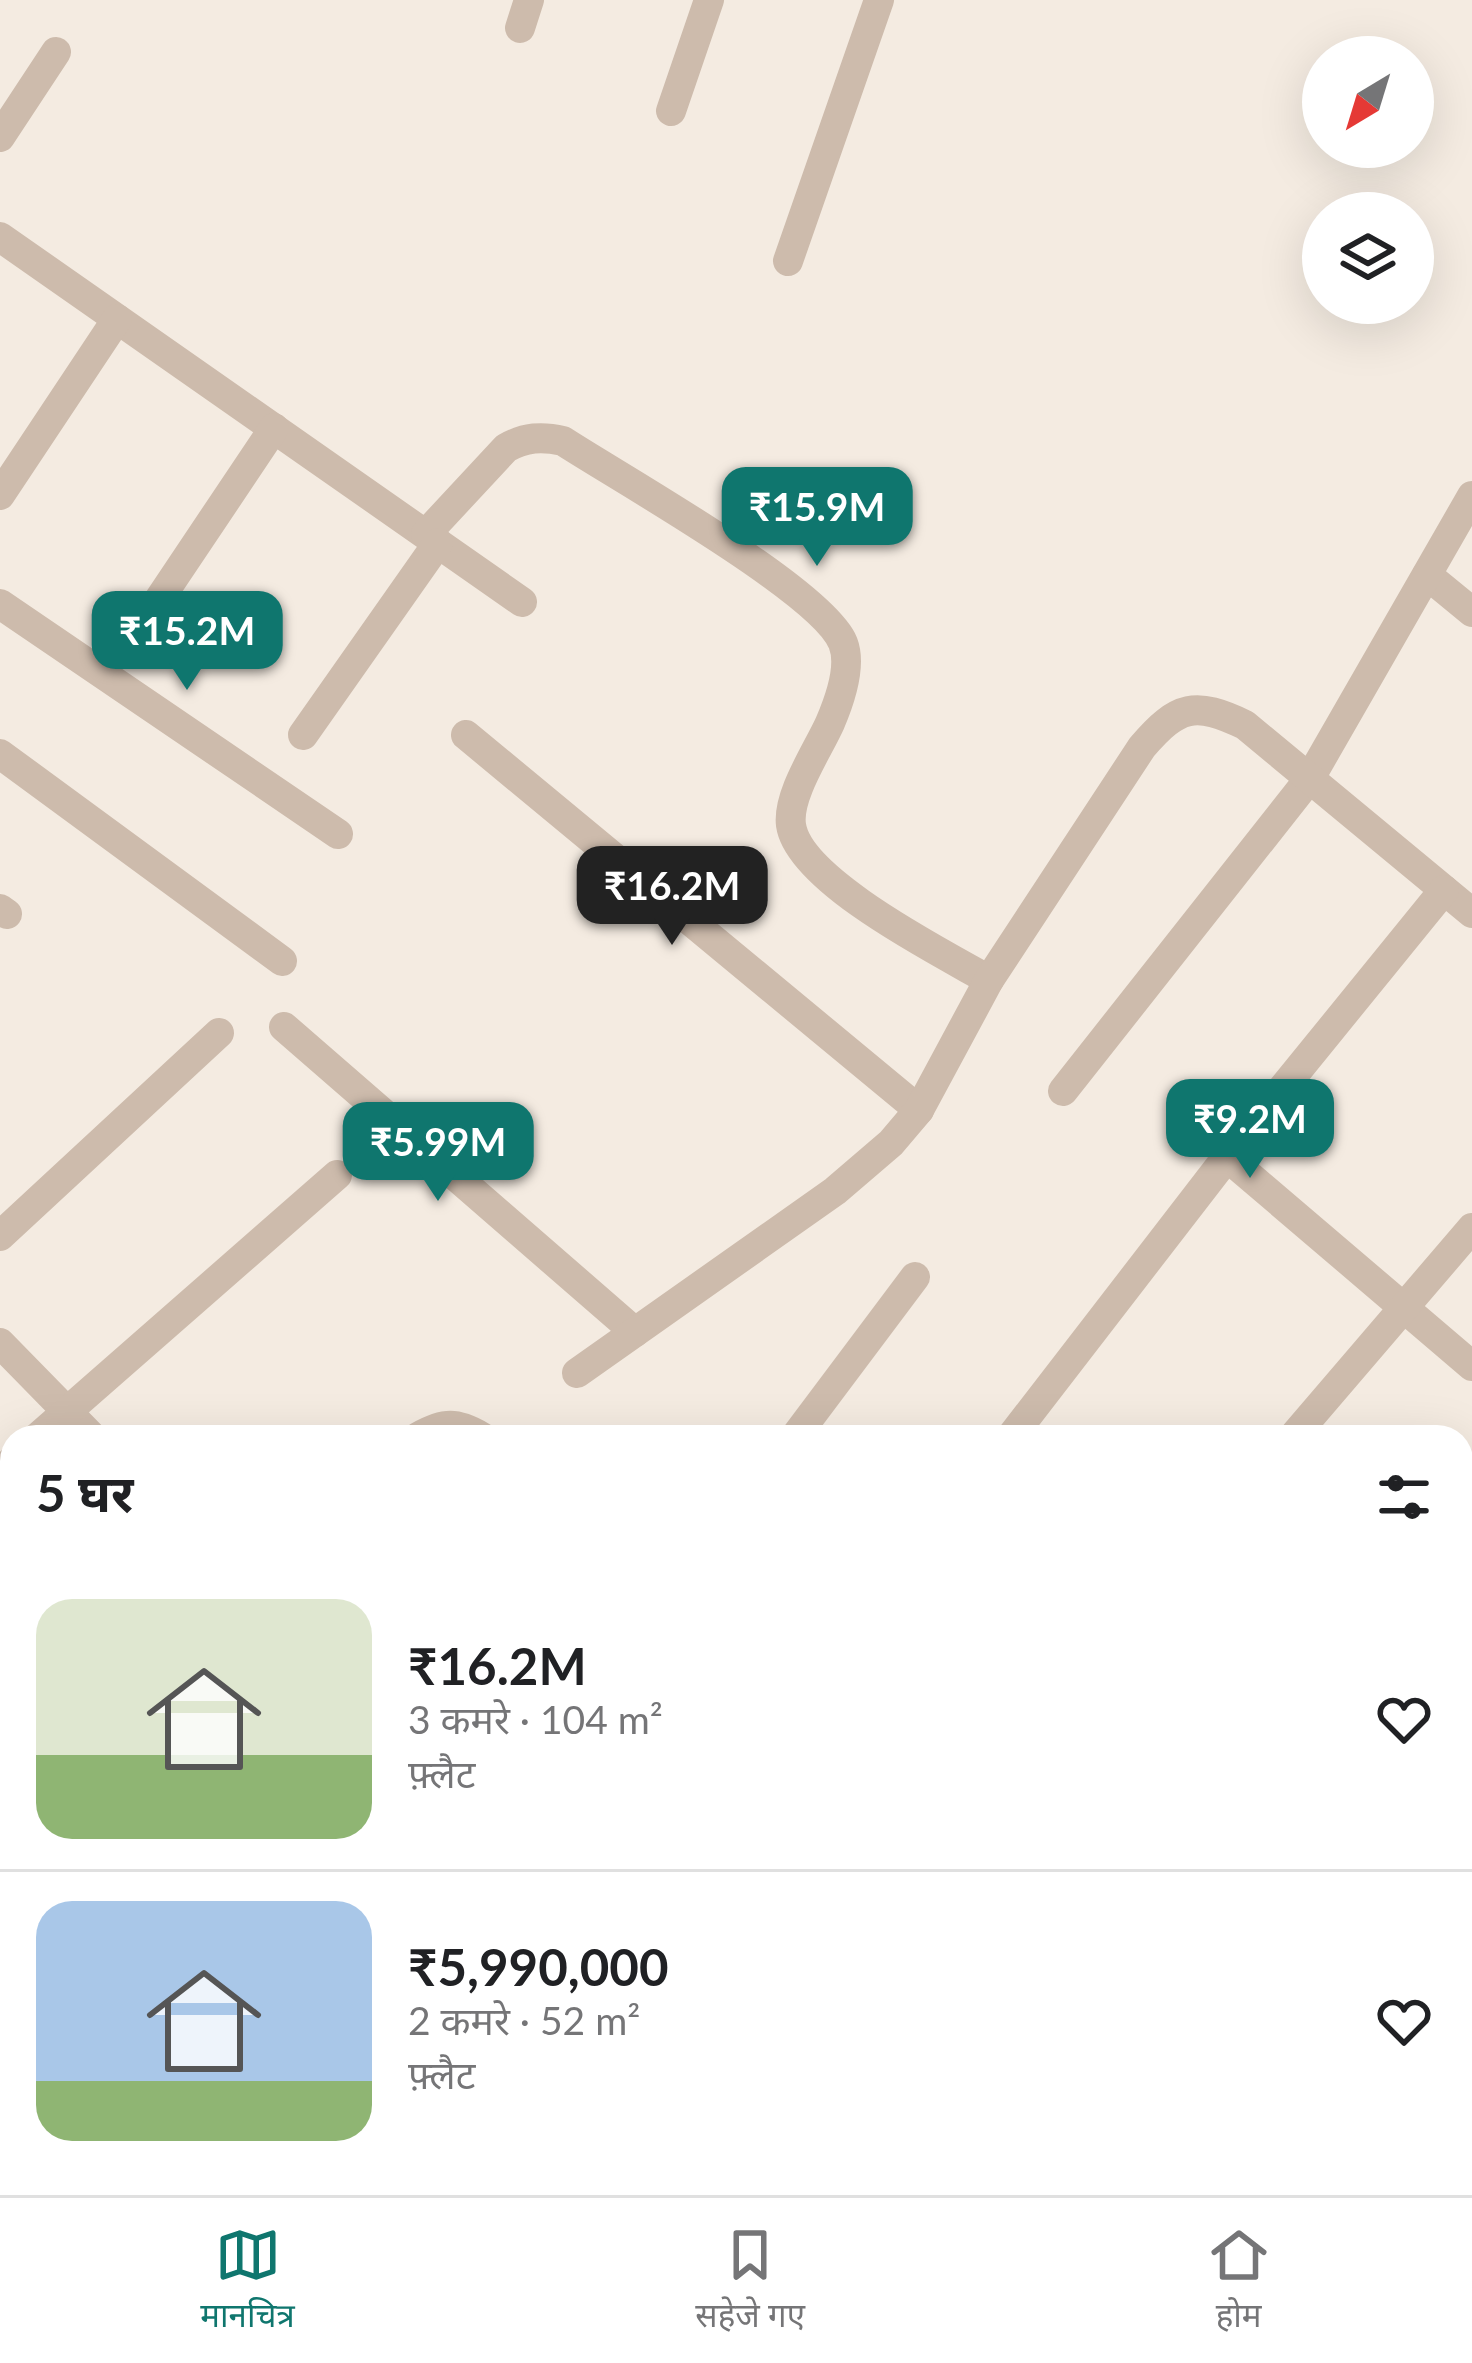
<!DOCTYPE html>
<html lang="hi">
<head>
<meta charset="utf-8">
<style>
  :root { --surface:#fff; --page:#f6f6f6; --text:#202124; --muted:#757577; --line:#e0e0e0; --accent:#0f766e }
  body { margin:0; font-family:Lato,"Noto Sans Devanagari",sans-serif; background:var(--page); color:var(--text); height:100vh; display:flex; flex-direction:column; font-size:45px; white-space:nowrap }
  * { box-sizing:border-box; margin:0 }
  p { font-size:39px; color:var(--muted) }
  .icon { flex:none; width:66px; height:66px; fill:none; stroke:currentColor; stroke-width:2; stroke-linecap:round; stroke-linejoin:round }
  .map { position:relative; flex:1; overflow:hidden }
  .sheet { position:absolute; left:0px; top:1425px; width:1473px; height:771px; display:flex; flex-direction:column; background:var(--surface); border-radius:36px 36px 0 0; box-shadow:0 12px 48px #0002 }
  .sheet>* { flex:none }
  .needle { width:78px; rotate:218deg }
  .tools { position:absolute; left:1302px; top:36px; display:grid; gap:24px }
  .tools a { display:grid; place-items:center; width:132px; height:132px; border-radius:50%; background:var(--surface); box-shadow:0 12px 48px #0002; font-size:60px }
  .price { position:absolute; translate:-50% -102px; padding:0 27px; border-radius:24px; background:var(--accent); color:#fff; font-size:39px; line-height:78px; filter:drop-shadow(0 3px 6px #0008) }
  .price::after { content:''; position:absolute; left:50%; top:72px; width:36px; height:27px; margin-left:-18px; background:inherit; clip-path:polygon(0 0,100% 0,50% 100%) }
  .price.selected { background:#222; color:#fff }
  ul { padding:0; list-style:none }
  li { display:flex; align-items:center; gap:36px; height:300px; padding:0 36px }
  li+li { border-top:3px solid var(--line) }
  li span { display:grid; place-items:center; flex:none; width:336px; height:240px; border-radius:36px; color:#555 }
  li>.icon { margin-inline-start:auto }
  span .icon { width:144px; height:144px; fill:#fffc; stroke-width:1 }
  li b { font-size:51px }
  h2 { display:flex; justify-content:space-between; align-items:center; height:144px; padding:0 36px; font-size:51px }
  .tabs { display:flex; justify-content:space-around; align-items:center; height:168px; border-top:3px solid var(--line); background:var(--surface); font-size:33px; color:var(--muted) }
  .tabs a { display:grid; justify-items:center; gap:6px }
  .tabs .selected { color:var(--accent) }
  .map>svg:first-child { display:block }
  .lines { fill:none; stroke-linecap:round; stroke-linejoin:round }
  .street { stroke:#cdbbac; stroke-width:30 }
</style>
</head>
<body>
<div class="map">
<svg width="1472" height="2195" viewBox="0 0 1472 2195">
  <rect width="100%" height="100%" fill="#f4ebe1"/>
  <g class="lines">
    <g class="street">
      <path d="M520,28L529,0"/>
      <path d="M671,111L709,0"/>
      <path d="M0,137L56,52"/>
      <path d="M0,237L522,602"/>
      <path d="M788,261L879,0"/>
      <path d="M0,495L117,319"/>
      <path d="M426,534L506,448C525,437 542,436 563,441C618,477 822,591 843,643C852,666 839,702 830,723C818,750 787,795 791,825C799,881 942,953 989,980"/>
      <path d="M1427,575L1472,612"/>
      <path d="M0,604L338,834"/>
      <path d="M146,619L274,428"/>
      <path d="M303,735L438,543"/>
      <path d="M466,735L919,1110"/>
      <path d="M0,754L282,961"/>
      <path d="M0,909L7,914"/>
      <path d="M284,1027L635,1332"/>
      <path d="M1063,1091L1310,778L1472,496"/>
      <path d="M1227,1157L1472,1366"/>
      <path d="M0,1236L219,1033"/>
      <path d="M0,1343L92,1437"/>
      <path d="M577,1373L835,1191L891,1143L919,1110L989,980L1142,747C1178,705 1195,701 1245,725L1472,913"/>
      <path d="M38,1437L337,1175"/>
      <path d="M418,1437C444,1422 457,1422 482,1437"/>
      <path d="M795,1437L915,1277"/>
      <path d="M1011,1437L1227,1157L1444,890"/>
      <path d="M1293,1437L1472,1228"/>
      <path d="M0,1472L12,1461"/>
      <path d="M0,1806L12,1795"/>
      <path d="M1461,1841L1472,1850"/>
      <path d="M0,1851L12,1862"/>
      <path d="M1461,2001L1472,1986"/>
      <path d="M0,2013L12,2000"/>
      <path d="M1461,2128L1472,2137"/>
      <path d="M379,2184L392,2195"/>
      <path d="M744,2184L758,2195"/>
      <path d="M1144,2184L1157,2195"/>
      <path d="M31,2195L41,2184"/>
      <path d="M248,2195L258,2184"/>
    </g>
  </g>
</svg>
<div class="tools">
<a><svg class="needle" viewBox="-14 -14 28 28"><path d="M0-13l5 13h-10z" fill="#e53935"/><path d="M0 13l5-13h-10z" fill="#757577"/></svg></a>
<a><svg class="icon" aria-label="layers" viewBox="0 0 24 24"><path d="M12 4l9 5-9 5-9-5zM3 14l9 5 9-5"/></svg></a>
</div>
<b class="price" style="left:817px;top:569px">₹15.9M</b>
<b class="price" style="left:187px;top:693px">₹15.2M</b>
<b class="price selected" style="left:672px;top:948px">₹16.2M</b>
<b class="price" style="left:1250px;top:1181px">₹9.2M</b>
<b class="price" style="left:438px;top:1204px">₹5.99M</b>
<section class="sheet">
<h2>5 घर<svg class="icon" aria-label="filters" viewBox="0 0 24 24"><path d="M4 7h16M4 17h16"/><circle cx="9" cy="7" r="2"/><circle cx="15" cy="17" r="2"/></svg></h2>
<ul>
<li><span style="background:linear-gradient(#dfe7d0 65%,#8fb573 0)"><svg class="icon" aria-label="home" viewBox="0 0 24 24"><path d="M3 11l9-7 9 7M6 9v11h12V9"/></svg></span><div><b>₹16.2M</b><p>3 कमरे · 104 m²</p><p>फ़्लैट</p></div><svg class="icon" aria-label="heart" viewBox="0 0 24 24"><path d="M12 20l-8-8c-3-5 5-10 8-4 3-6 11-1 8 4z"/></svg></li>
<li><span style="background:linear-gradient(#a9c7e8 75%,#8fb573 0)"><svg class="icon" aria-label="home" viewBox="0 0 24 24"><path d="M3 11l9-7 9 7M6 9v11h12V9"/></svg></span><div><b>₹5,990,000</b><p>2 कमरे · 52 m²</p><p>फ़्लैट</p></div><svg class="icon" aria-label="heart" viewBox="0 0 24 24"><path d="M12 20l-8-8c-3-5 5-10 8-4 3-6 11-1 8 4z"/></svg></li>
</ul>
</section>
</div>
<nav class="tabs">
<a class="selected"><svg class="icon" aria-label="map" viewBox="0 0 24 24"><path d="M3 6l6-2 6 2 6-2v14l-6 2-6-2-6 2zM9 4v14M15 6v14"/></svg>मानचित्र</a>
<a><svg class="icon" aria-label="saved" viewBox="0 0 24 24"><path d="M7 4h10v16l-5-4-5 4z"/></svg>सहेजे गए</a>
<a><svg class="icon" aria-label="home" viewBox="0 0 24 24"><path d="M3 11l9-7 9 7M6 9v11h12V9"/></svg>होम</a>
</nav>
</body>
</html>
